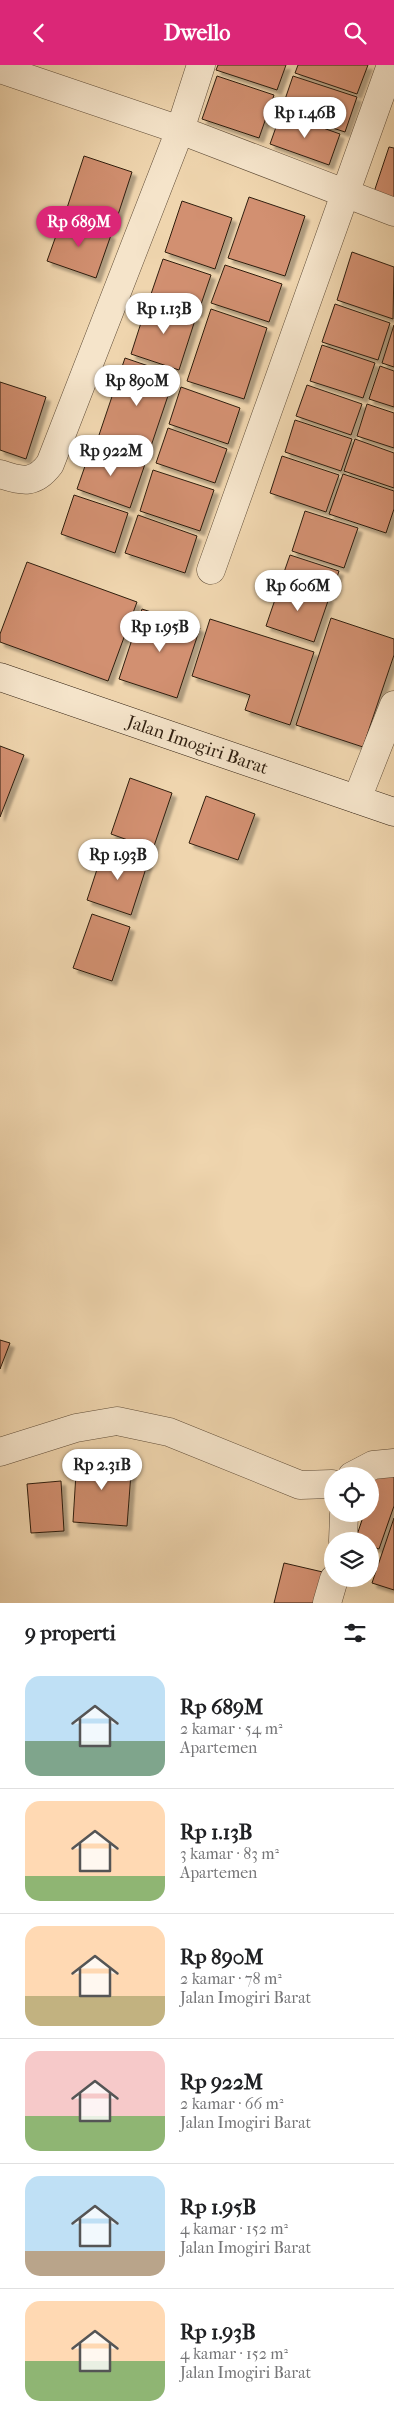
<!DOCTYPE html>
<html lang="id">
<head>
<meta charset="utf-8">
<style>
  :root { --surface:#fff; --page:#f2f2f2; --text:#202124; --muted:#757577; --line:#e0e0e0; --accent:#db2777 }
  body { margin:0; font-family:"IM FELL French Canon",serif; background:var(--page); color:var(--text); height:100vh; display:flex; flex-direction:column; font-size:19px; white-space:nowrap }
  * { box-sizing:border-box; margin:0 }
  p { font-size:16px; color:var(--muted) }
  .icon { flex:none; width:28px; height:28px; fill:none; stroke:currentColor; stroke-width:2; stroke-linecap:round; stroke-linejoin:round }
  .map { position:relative; height:1538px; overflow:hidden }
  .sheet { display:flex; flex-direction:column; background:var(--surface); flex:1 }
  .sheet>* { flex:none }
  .controls { position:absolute; left:324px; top:1402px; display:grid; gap:10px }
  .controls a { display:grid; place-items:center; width:55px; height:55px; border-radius:50%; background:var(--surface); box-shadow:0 5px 20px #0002; font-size:25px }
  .price { position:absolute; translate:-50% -42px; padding:0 11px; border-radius:18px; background:#fff; color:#222; font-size:16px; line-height:32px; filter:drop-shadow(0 1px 2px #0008) }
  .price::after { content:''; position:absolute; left:50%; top:30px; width:15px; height:11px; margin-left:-8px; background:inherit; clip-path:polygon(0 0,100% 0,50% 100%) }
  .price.current { background:var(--accent); color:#fff }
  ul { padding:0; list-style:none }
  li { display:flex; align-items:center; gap:15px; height:125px; padding:0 25px }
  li+li { border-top:1px solid var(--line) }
  li span { display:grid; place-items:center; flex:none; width:140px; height:100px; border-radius:15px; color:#555 }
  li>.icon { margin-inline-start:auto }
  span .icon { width:60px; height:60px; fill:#fffc; stroke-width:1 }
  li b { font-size:21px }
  h2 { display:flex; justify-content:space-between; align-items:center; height:60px; padding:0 25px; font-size:21px }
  header { display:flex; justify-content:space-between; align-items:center; height:65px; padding:0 25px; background:var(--accent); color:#fff; font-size:22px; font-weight:700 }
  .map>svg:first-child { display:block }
  .building { fill:#d29071; stroke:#2f1e0f; filter:url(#shadow) }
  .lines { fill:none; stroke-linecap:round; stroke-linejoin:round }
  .minor-casing { stroke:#5f4c37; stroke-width:29 }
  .secondary-casing { stroke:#2f1e0f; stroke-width:29 }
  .minor { stroke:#f5e4ca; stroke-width:28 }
  .secondary { stroke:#f5e4ca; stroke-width:28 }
  .labels { text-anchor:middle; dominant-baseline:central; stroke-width:4; stroke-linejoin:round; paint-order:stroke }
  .street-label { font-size:18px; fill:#2f1e0f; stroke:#f5e4ca }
</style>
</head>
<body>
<header><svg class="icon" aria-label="back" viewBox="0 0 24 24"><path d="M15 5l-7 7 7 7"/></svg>Dwello<svg class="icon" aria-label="search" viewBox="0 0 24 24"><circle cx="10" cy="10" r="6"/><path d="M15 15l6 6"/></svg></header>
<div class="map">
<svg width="394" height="1538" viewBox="0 0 394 1538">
  <defs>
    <filter id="shadow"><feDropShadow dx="4.5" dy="4.5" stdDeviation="1" flood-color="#0004"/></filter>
  </defs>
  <rect width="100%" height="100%" fill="#efd5ae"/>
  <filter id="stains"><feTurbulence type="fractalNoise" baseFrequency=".004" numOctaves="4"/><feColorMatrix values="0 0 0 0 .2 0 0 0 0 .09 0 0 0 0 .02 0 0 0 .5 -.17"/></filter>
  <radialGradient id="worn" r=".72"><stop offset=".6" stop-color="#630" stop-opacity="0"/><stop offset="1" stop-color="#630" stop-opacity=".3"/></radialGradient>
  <g class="building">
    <path d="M218,0H286L277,25L216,5Z"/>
    <path d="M298,0H368L357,29L295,8Z"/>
    <path d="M217,11L274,30L259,73L202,54Z"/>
    <path d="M293,11L357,32L345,67L281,46Z"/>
    <path d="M281,48L340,69L329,100L270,79Z"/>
    <path d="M389,82L394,83V133L374,127Z"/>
    <path d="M84,91L132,107L114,162L66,146Z"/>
    <path d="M249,132L305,151L285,211L228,193Z"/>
    <path d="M182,136L232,153L215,204L165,187Z"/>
    <path d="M62,154L111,170L96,213L47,196Z"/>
    <path d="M352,187L394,202L393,254L337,235Z"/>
    <path d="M163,194L211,210L198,248L150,232Z"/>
    <path d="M225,200L282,219L269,257L211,238Z"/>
    <path d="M148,236L196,252L179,305L131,289Z"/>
    <path d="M335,239L390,258L378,295L322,277Z"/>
    <path d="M211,244L267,263L244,334L187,316Z"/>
    <path d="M394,260V302L382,298Z"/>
    <path d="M322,280L375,298L363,333L310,316Z"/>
    <path d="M125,293L175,310L148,390L98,373Z"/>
    <path d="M380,301L394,306V342L369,334Z"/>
    <path d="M0,317L46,332L26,394L0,385Z"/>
    <path d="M307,320L362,339L351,370L296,351Z"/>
    <path d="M181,322L240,343L228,379L169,359Z"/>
    <path d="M367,339L394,348V383L357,371Z"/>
    <path d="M295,355L352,374L341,406L285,387Z"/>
    <path d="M168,363L227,384L215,418L156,398Z"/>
    <path d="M355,374L394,388V423L344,406Z"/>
    <path d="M92,381L145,399L130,443L77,424Z"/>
    <path d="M282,391L339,410L326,447L270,428Z"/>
    <path d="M153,405L214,425L200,466L140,446Z"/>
    <path d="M343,409L394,426V444L386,468L329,449Z"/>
    <path d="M74,430L128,448L115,488L61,469Z"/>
    <path d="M305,446L358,463L344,503L292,486Z"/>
    <path d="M138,450L197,471L185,508L125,488Z"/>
    <path d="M290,490L339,506L331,530L282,513Z"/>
    <path d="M27,497L137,537L108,616L0,577V569Z"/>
    <path d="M281,517L329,533L314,577L266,561Z"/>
    <path d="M142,544L200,563L177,633L119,614Z"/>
    <path d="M331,553L394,574V590L363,682L296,660Z"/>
    <path d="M210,554L314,587L290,660L245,645L250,630L192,611Z"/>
    <path d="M0,681L24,690L0,752Z"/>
    <path d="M130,713L172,728L153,784L111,769Z"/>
    <path d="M206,731L255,749L238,795L189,778Z"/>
    <path d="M104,783L148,797L131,850L87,835Z"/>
    <path d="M92,849L130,862L112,916L73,903Z"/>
    <path d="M0,1275L10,1278L0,1304Z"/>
    <path d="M77,1392L132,1395L127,1461L73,1457Z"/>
    <path d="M377,1407L394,1412V1441L379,1484L370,1481V1476H355L364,1449H370V1430Z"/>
    <path d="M61,1416L64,1466L31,1468L27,1419Z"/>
    <path d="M394,1453V1525L372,1518Z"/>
    <path d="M284,1498L327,1508L320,1538H274Z"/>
  </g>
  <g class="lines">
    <defs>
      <g id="minor">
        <path d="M0,4L180,65L394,147"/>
        <path d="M0,409C23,417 35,419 50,399L180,65L201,0"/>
        <path d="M211,505L391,0"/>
        <path d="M357,734L394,640"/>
        <path d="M0,1387L76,1363L117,1356L169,1367L300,1420L332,1419"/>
        <path d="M352,1411L373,1400L394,1398"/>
        <path d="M343,1476L344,1449"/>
        <path d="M327,1538L334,1514"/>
      </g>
      <g id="secondary">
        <path id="s1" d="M0,612L394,747"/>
      </g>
    </defs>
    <use href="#minor" class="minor-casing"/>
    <use href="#secondary" class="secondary-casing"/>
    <use href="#minor" class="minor"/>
    <use href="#secondary" class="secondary"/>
  </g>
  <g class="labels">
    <g class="street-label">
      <text stroke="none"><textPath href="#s1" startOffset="209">Jalan Imogiri Barat</textPath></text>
    </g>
  </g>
  <rect width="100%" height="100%" filter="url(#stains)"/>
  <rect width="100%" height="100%" fill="url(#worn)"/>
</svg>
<div class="controls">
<a><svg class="icon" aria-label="locate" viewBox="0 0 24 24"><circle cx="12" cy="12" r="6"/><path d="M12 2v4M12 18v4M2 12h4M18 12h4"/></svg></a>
<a><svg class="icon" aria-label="layers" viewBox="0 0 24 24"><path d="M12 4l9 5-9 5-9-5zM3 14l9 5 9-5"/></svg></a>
</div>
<b class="price" style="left:305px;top:74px">Rp 1.46B</b>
<b class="price current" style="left:79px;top:183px">Rp 689M</b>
<b class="price" style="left:164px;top:270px">Rp 1.13B</b>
<b class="price" style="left:137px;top:342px">Rp 890M</b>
<b class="price" style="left:111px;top:412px">Rp 922M</b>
<b class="price" style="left:298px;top:547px">Rp 606M</b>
<b class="price" style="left:160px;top:588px">Rp 1.95B</b>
<b class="price" style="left:118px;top:816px">Rp 1.93B</b>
<b class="price" style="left:102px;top:1426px">Rp 2.31B</b>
</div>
<section class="sheet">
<h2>9 properti<svg class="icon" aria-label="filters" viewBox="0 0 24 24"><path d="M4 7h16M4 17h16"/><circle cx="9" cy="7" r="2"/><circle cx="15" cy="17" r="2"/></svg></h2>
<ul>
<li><span style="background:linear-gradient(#bfe0f5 65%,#7fa58c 0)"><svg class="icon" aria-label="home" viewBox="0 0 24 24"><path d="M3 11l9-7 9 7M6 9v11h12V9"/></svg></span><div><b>Rp 689M</b><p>2 kamar · 54 m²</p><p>Apartemen</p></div></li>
<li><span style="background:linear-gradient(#ffd9b3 75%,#8fb573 0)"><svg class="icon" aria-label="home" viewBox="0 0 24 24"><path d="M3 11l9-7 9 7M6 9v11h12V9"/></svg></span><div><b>Rp 1.13B</b><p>3 kamar · 83 m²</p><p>Apartemen</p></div></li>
<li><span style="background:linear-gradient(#ffd9b3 70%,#c2b280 0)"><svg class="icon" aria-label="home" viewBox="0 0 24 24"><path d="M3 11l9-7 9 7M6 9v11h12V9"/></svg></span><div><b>Rp 890M</b><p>2 kamar · 78 m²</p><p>Jalan Imogiri Barat</p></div></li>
<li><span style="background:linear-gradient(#f6c9c9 65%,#8fb573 0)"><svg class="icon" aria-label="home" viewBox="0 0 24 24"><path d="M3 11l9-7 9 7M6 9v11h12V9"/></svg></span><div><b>Rp 922M</b><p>2 kamar · 66 m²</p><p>Jalan Imogiri Barat</p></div></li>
<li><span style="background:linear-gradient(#bfe0f5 75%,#b9a48a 0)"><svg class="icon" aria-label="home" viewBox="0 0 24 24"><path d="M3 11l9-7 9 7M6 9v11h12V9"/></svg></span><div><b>Rp 1.95B</b><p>4 kamar · 152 m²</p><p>Jalan Imogiri Barat</p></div></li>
<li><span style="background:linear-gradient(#ffd9b3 60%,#8fb573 0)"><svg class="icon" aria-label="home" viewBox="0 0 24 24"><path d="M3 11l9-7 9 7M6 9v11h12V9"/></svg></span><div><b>Rp 1.93B</b><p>4 kamar · 152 m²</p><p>Jalan Imogiri Barat</p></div></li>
</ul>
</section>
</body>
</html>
